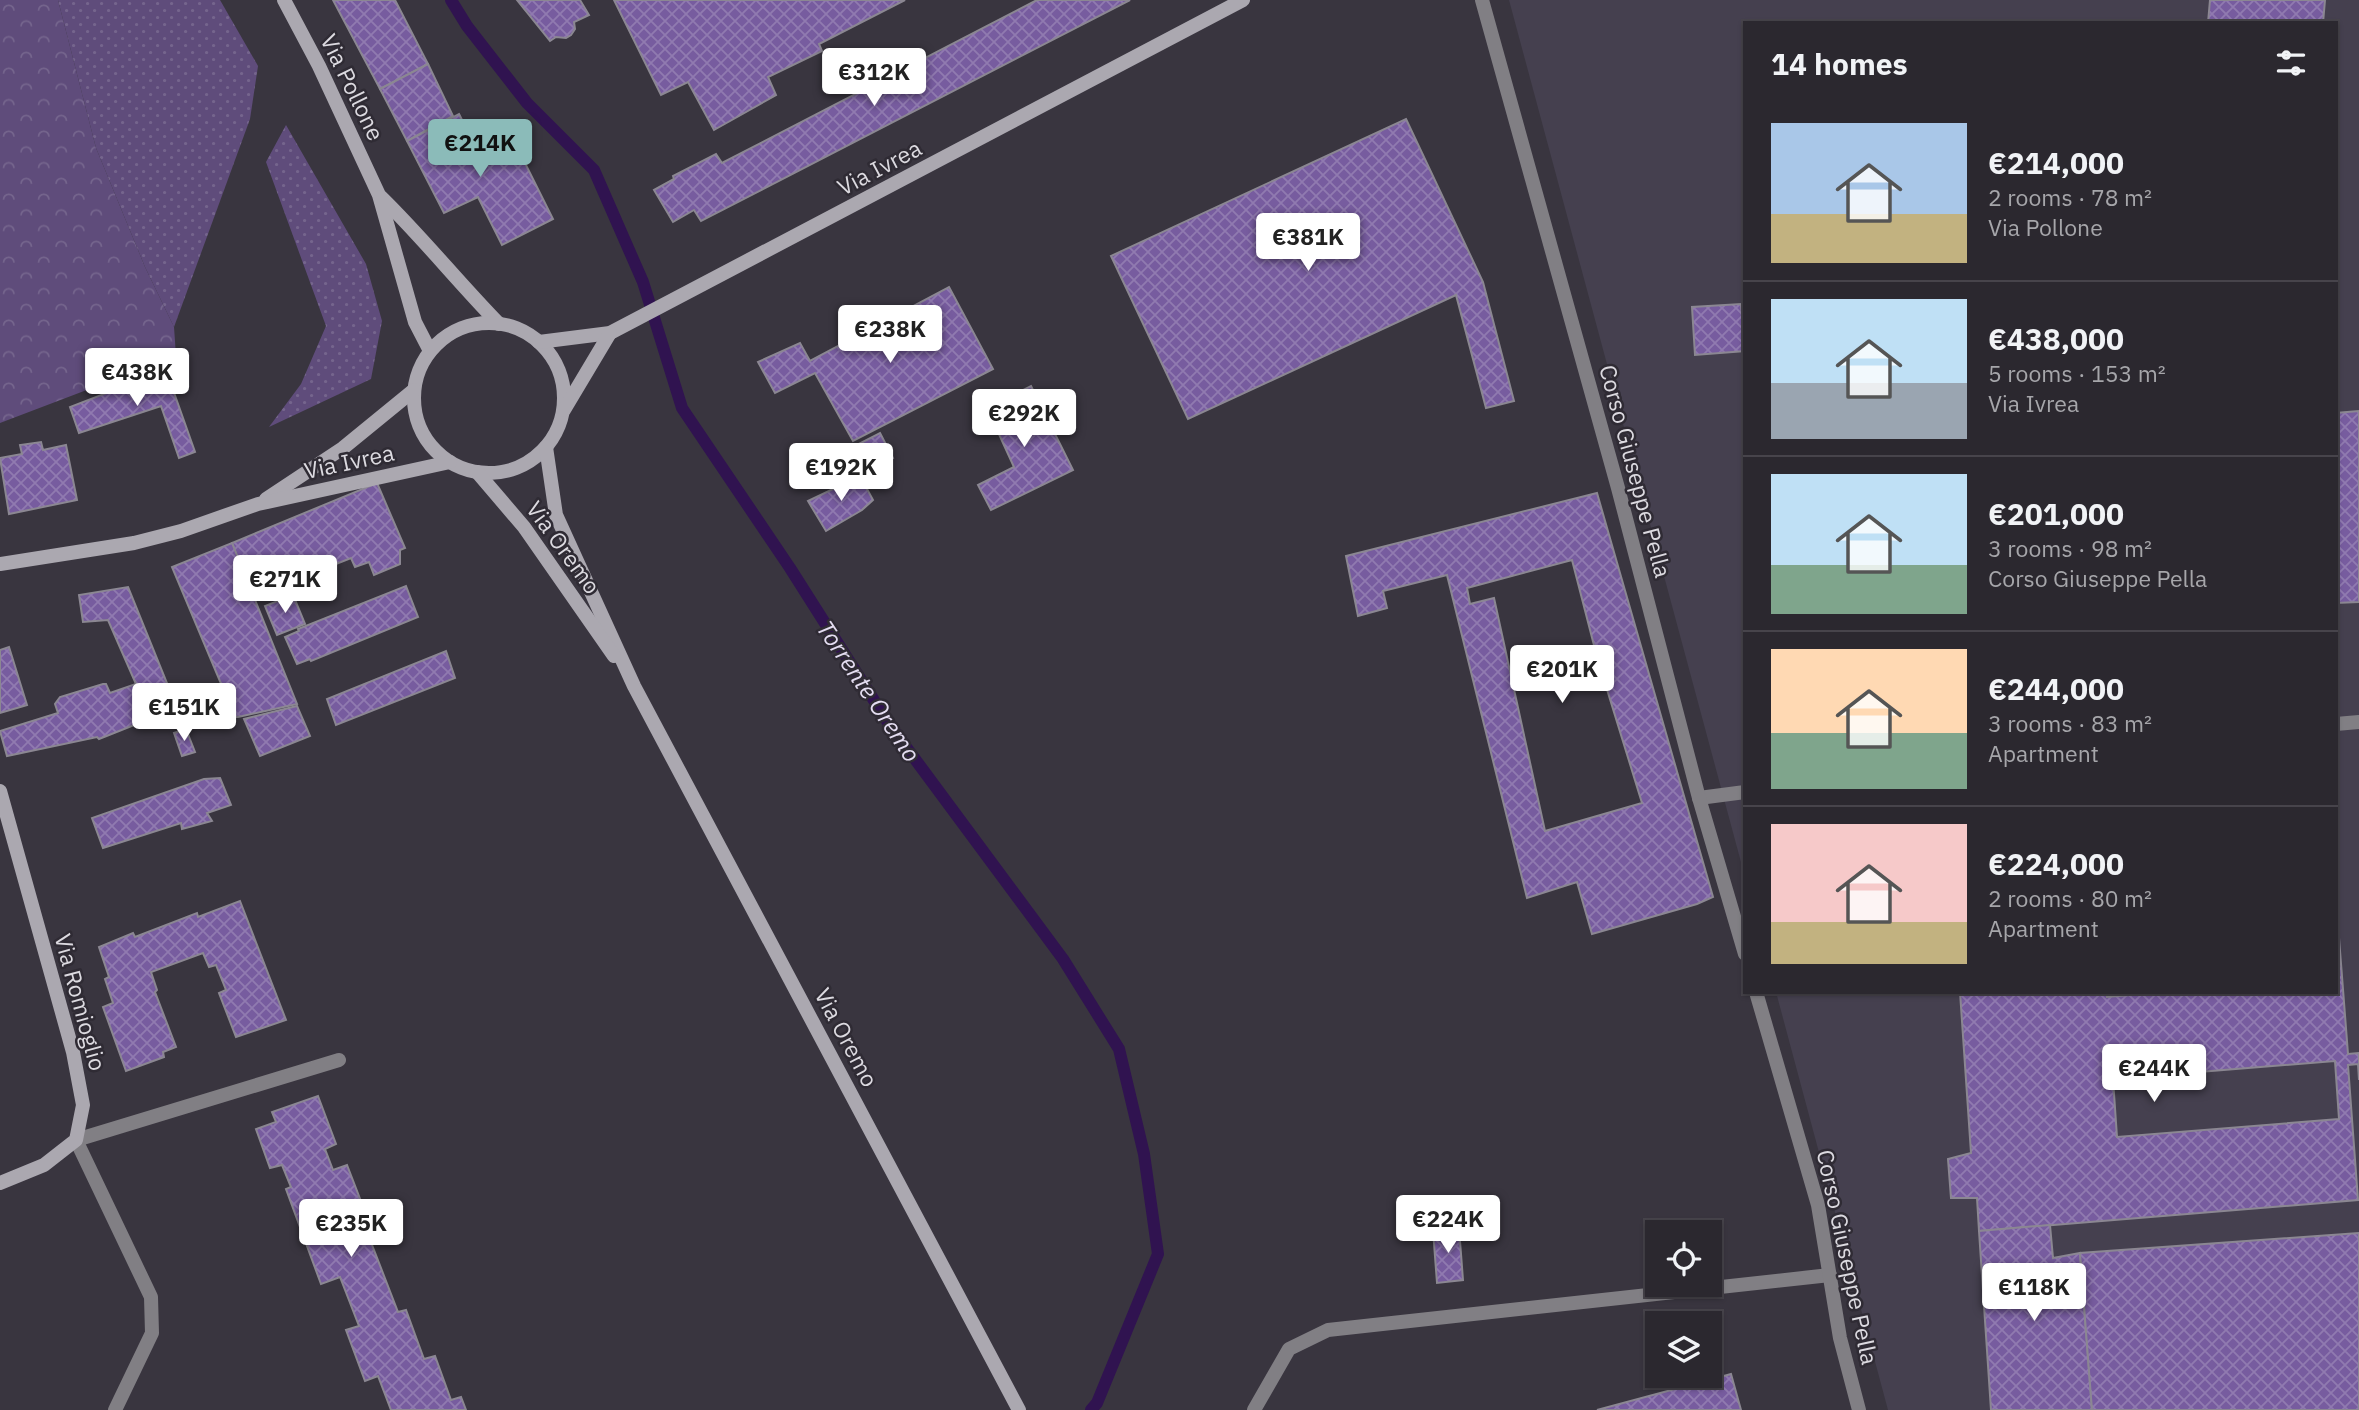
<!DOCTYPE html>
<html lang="en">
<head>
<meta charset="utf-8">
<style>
  :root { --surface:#2b282f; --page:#333037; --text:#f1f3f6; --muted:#a6a6aa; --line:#47444b; --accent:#8bbbb9 }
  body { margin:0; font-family:"IBM Plex Sans",sans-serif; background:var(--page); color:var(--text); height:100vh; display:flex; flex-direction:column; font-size:26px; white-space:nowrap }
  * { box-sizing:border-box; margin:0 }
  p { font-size:23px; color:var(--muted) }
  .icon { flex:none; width:38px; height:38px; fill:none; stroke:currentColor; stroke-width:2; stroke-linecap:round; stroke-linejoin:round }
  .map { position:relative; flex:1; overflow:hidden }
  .details { position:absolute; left:1743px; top:21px; width:595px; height:973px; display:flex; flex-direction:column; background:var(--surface); border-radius:0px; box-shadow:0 2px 5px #0004,0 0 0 2px var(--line) }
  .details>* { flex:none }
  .tools { position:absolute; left:1645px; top:1220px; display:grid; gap:14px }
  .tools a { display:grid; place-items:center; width:77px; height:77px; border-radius:0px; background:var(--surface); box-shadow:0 2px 5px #0004,0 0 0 2px var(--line); font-size:35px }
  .price { position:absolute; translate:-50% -60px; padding:0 16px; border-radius:7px; background:#fff; color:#222; font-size:23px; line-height:46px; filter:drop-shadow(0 2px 4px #0008) }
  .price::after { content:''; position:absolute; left:50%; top:42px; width:21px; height:16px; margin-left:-10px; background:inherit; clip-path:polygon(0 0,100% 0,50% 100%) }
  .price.active { background:var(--accent); color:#111 }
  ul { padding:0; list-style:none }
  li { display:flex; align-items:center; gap:21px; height:175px; padding:0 28px }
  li+li { border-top:2px solid var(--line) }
  li span { display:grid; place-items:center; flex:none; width:196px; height:140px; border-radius:0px; color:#555 }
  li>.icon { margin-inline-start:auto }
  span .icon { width:84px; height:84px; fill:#fffc; stroke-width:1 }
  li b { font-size:30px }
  h2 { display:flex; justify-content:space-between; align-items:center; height:84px; padding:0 28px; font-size:30px }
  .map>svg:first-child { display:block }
  .built { fill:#45404f }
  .forest { fill:url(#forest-crowns) }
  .garden { fill:url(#garden-dots) }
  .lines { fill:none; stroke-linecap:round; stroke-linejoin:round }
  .stream { stroke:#301350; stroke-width:12 }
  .building { fill:url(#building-cross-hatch); stroke:#8b8792; stroke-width:2; fill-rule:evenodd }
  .lane { stroke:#817f84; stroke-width:14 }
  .street { stroke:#817f84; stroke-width:14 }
  .secondary { stroke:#aba8b0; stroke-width:14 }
  .labels { text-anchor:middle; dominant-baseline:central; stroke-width:5; stroke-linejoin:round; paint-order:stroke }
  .street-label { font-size:23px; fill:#dcdae0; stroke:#2f2b34 }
  .water-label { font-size:24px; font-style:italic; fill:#e4ddf1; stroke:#2f2b34 }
</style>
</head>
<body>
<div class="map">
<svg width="2359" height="1410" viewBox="0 0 2359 1410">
  <defs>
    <pattern id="forest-crowns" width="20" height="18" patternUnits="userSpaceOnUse" patternTransform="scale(1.75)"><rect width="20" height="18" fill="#5f4c7b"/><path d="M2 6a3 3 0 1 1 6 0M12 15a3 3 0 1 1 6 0" fill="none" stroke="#75658d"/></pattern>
    <pattern id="garden-dots" width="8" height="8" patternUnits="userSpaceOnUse" patternTransform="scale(1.75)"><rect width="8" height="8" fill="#5f4c7b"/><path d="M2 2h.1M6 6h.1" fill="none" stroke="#75658d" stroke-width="1.8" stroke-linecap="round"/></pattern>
    <pattern id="building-cross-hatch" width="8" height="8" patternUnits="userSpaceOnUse" patternTransform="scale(1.75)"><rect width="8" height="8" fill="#775c9f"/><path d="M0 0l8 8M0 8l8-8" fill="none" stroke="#907ab0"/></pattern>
  </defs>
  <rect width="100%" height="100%" fill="#39353f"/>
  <path class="built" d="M1509,0H2359V1410H1888L1776,992H2336V23H1745V877Z"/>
  <path class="forest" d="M0,0H58L96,148L145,267L174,327L176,356L0,423Z"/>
  <g class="garden">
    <path d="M58,0H220L258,66L250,119L174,327L145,267L96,148Z"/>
    <path d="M286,125L366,264L382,321L371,379L269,427L301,384L326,326L266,162Z"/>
  </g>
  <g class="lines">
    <path class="stream" d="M451,0L467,26L527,103L594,170L643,282L682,408L790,568L889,724L1063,959L1119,1049L1144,1154L1158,1254L1097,1403L1091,1410"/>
  </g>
  <g class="building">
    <path d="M333,0H395L428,64L380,89Z"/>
    <path d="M517,0H580L589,15L574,22L575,29L571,35L566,38L556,37L550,41Z"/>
    <path d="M614,0H905L819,44L822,51L768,77L776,95L714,130L688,82L661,95Z"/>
    <path d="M1037,0H1130L701,221L694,210L673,222L654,190L674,179L673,176L716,154L722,163Z"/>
    <path d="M2210,0H2325L2323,23H2208Z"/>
    <path d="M428,64L453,116L407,141L380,89Z"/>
    <path d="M459,114L483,161L516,145L553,219L502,245L478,197L444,213L407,141Z"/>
    <path d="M1406,119L1483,282L1514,401L1486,408L1456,295L1188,419L1111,256Z"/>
    <path d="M949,287L993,369L853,441L815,373L775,393L758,362L800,343L810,361Z"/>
    <path d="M1741,304L1743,331H1745V351L1695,355L1692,307Z"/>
    <path d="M166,370L195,452L179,458L161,406L79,433L70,407Z"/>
    <path d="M1031,386L1073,470L991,510L978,485L1014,467L987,408Z"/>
    <path d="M2359,411V602L2336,603V413Z"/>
    <path d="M880,433L893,458L860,476L847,450Z"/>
    <path d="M41,442L43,450L66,445L77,500L9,514L0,458L22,454L20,445Z"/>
    <path d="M860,476L873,500L862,510L826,531L808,501Z"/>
    <path d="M377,483L405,548L400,550V564L374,575L369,562L355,567L351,558L253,597L232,543Z"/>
    <path d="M1597,493L1713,897L1697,904L1592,934L1577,882L1527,898L1447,575L1383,591L1387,608L1358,616L1346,556ZM1572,560L1597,657L1642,803L1545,831L1494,598L1470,604L1467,588Z"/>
    <path d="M232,543L297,704L238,717H235L172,567Z"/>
    <path d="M406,586L418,617L311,661L310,659L297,664L285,637L299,631L298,629Z"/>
    <path d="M128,587L177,708L99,739L97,737L7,756L0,731L58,713L55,704L60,697L103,684H106L110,693L136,684L108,620L83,622L79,595Z"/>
    <path d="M293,595L305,624L277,635L265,606Z"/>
    <path d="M9,647L27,705L0,713V650Z"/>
    <path d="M446,651L455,678L336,725L327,699Z"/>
    <path d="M297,706L310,736L260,756L244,719Z"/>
    <path d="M186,729L195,752L182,756L174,733Z"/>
    <path d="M220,778L231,805L207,813L212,821L182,829L181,823L103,848L92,818L204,779Z"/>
    <path d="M2336,899L2348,1054L2359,1053V1080L2358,1064L2348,1065L2358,1200L1979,1231L1977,1198H1951L1948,1159L1971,1153L1960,992H2107V997L2170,992H2336ZM2335,1061L2339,1119L2117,1137L2113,1079Z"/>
    <path d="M240,901L286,1020L236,1037L219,993L226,990L216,965L209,967L203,953L151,972L157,990L155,992L176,1047L163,1052L164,1057L126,1071L103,1007L113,1003L105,979L109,977L99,947L133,933L135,937L197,913L198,917Z"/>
    <path d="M318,1096L336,1144L325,1149L333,1170L347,1165L367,1217L362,1219L398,1312L406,1310L424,1359L435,1356L451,1400L461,1397L466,1410H391L378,1376L365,1381L346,1330L359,1326L340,1277L321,1284L286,1189L291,1187L282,1165L270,1168L256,1129L276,1122L272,1112Z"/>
    <path d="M2050,1225L2053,1258L2080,1253L2092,1410H1991L1979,1231Z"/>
    <path d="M1459,1228L1463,1280L1437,1283L1433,1230Z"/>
    <path d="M2359,1233V1410H2092L2080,1253Z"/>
    <path d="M1731,1374L1741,1410H1597Z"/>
  </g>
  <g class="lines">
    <g class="lane">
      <path d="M2336,724L2359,722"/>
      <path d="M1699,798L1745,792"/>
      <path d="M1254,1410L1289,1349L1328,1330L1830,1275"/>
    </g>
    <g class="street">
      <path d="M1482,0L1618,488L1699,798L1745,954"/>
      <path d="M1756,992L1818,1205L1840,1338L1859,1410"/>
      <path d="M115,1410L152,1333L151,1297L76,1140L339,1060"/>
    </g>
    <g class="secondary">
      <path d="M284,0L319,66L379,195L415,322L430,351"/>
      <path d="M381,197C422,237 458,282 499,324"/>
      <circle cx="489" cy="398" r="75"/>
      <path d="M539,342L610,333L1243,0"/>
      <path d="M564,410L610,333"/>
      <path d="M546,447L556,515L634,686L1019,1410"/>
      <path d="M477,472L524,527L614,656"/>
      <path d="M266,499L343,448L414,390"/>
      <path d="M0,564L134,543L181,531L258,504L450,462"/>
      <path d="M0,791L73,1052L83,1105L76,1140L44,1165L0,1183"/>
    </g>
  </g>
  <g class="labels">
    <g class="street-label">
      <text transform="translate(353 87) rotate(64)">Via Pollone</text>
      <text transform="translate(879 167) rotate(-28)">Via Ivrea</text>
      <text transform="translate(349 461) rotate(-12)">Via Ivrea</text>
      <text transform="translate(1636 471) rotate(75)">Corso Giuseppe Pella</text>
      <text transform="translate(564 547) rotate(54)">Via Oremo</text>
      <text transform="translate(81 1002) rotate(75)">Via Romioglio</text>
      <text transform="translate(847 1037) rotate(62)">Via Oremo</text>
      <text transform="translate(1848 1257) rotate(78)">Corso Giuseppe Pella</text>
    </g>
    <g class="water-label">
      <text transform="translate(869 691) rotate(56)">Torrente Oremo</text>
    </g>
  </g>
</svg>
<div class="tools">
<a><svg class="icon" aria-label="locate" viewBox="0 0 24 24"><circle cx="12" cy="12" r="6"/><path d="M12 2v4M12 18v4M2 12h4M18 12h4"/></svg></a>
<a><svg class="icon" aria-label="layers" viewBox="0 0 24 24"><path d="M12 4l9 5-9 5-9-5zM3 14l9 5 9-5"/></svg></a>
</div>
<b class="price" style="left:874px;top:108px">€312K</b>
<b class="price active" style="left:480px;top:179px">€214K</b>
<b class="price" style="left:1308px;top:273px">€381K</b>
<b class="price" style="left:890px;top:365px">€238K</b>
<b class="price" style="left:137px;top:408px">€438K</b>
<b class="price" style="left:1024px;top:449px">€292K</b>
<b class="price" style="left:841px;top:503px">€192K</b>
<b class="price" style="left:285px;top:615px">€271K</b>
<b class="price" style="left:1562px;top:705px">€201K</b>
<b class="price" style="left:184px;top:743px">€151K</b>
<b class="price" style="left:2154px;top:1104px">€244K</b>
<b class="price" style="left:1448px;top:1255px">€224K</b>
<b class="price" style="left:351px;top:1259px">€235K</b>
<b class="price" style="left:2034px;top:1323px">€118K</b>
<section class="details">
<h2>14 homes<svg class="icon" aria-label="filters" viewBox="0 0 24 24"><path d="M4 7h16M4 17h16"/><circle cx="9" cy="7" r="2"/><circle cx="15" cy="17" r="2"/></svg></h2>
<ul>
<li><span style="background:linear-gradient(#a9c7e8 65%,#c2b280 0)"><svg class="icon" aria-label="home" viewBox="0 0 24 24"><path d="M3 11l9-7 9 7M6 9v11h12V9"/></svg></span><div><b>€214,000</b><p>2 rooms · 78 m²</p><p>Via Pollone</p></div></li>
<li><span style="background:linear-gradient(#bfe0f5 60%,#9aa5b1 0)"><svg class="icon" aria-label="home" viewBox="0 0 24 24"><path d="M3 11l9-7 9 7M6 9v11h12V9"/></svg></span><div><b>€438,000</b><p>5 rooms · 153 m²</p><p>Via Ivrea</p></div></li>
<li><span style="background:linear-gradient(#bfe0f5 65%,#7fa58c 0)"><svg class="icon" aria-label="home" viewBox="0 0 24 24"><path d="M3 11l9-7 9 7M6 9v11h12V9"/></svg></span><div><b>€201,000</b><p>3 rooms · 98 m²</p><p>Corso Giuseppe Pella</p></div></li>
<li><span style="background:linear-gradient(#ffd9b3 60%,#7fa58c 0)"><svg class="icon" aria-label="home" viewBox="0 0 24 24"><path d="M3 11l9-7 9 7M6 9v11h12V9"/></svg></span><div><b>€244,000</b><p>3 rooms · 83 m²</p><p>Apartment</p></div></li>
<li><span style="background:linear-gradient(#f6c9c9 70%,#c2b280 0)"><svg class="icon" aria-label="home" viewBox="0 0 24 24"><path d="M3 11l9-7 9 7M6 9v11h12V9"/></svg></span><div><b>€224,000</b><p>2 rooms · 80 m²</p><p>Apartment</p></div></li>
</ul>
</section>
</div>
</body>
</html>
